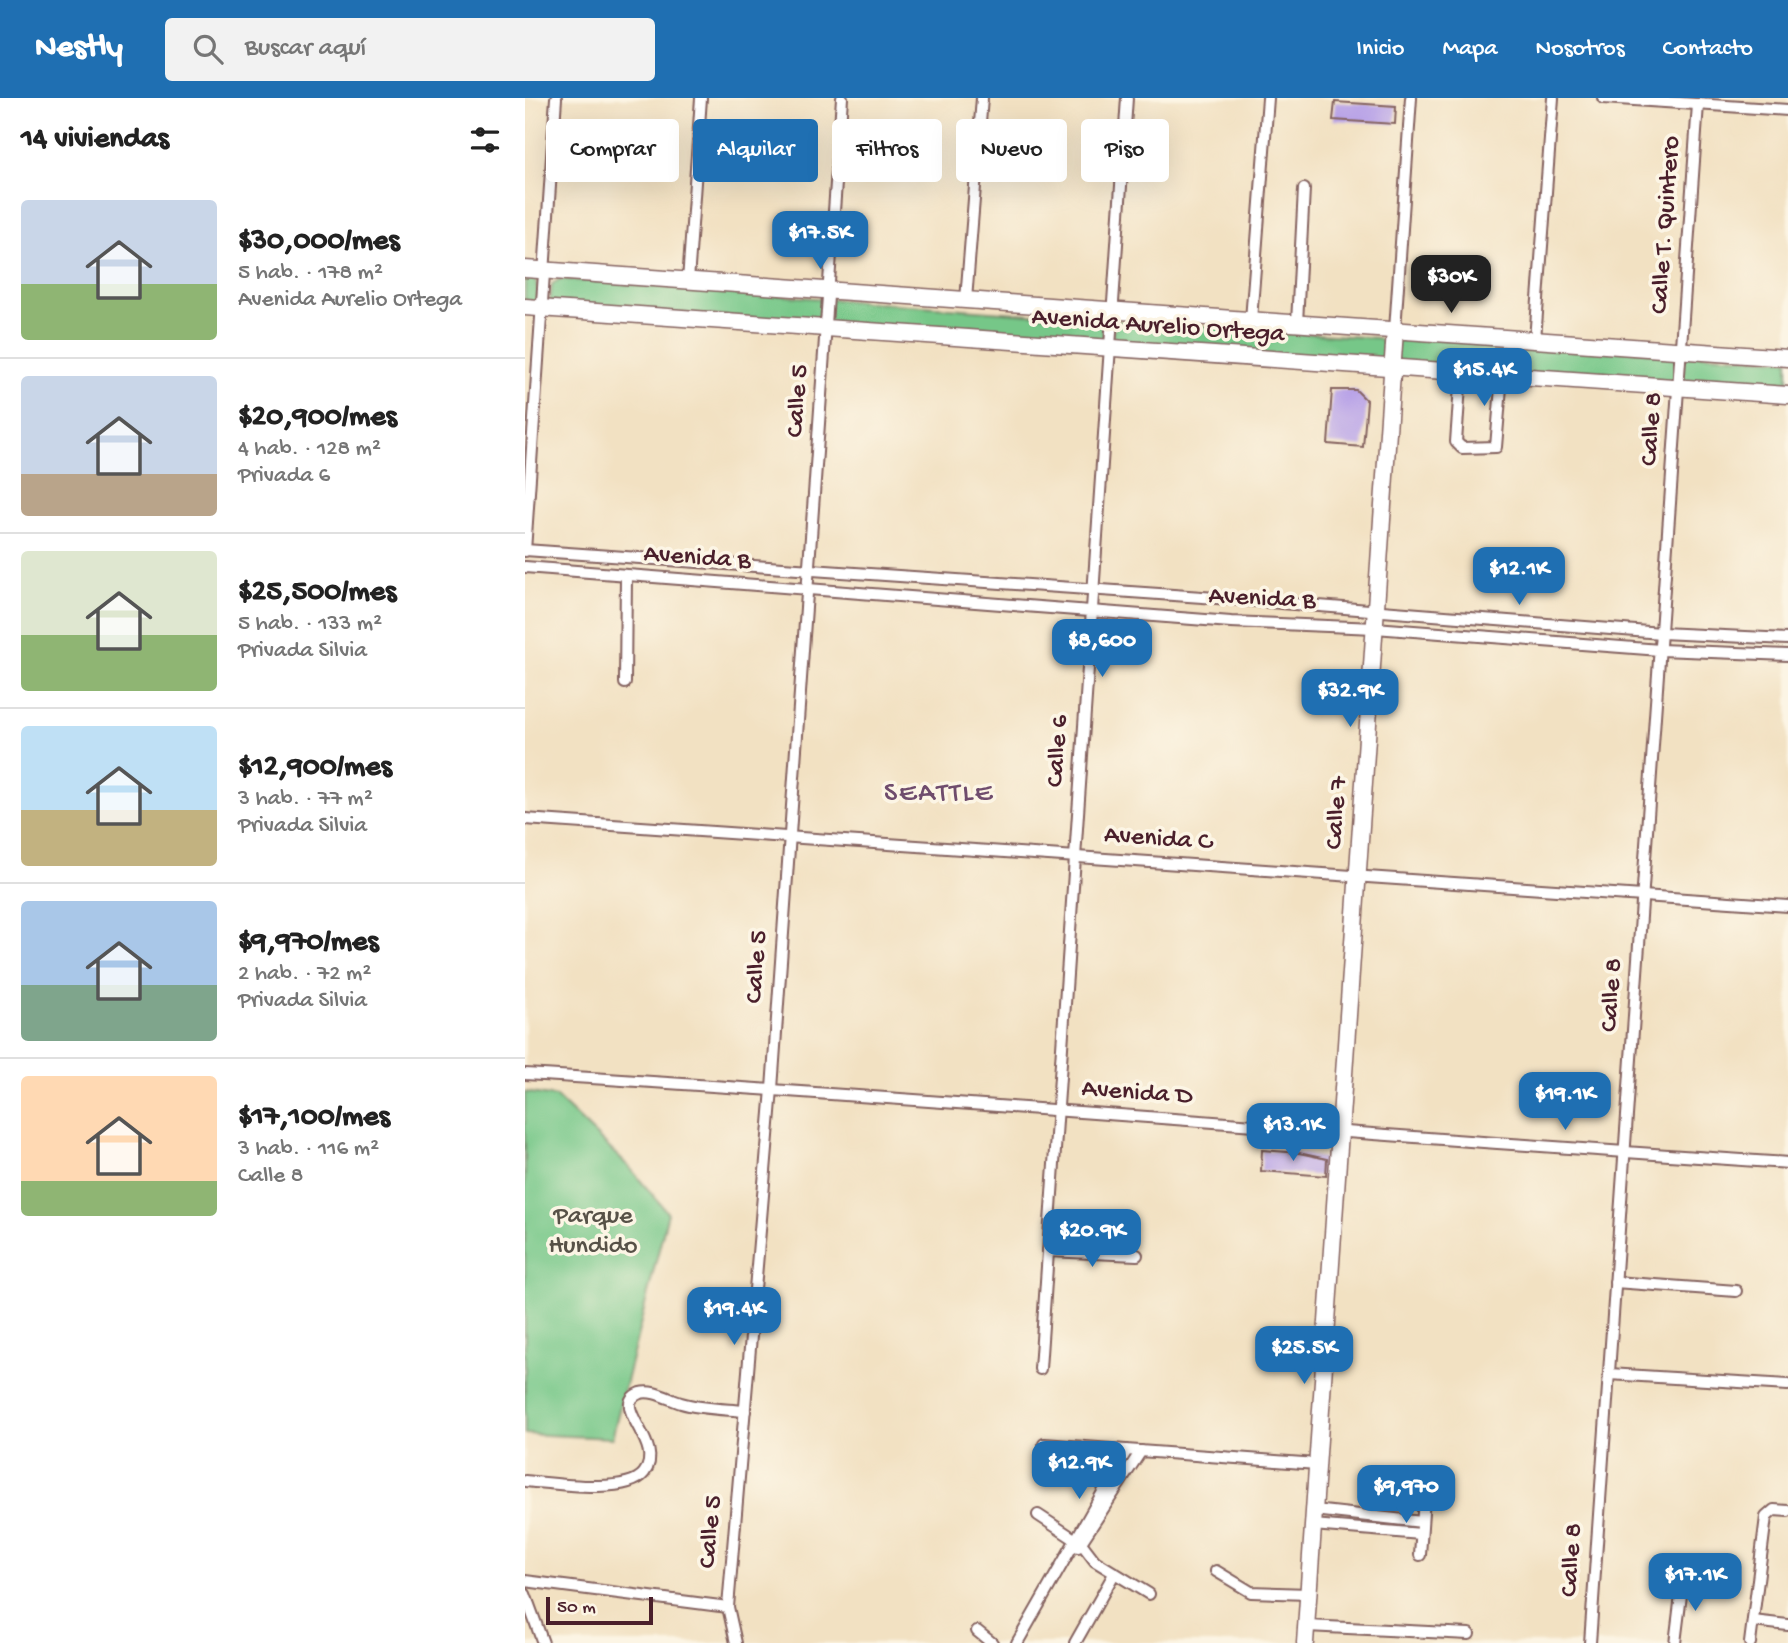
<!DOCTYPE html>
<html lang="es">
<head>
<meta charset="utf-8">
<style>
  :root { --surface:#fff; --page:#f2f2f2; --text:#222; --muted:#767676; --line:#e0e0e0; --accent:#1f6fb2 }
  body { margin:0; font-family:"Gochi Hand",sans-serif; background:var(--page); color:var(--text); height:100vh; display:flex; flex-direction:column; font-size:26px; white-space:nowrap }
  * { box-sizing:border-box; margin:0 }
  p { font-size:23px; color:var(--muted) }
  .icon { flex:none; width:38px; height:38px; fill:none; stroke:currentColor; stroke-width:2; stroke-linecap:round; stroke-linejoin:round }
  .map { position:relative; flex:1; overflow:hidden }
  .side { display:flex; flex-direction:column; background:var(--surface); width:525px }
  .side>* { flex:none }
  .hud { position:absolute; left:21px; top:21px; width:665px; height:63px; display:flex; gap:14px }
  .scale { position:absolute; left:21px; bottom:18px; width:107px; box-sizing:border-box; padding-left:7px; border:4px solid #4a1f2b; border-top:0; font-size:19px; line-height:24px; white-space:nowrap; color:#4a1f2b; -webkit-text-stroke:5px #fcf5e5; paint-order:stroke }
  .price { position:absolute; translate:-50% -60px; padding:0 16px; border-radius:14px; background:var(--accent); color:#fff; font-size:23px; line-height:46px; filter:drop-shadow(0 2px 4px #0008) }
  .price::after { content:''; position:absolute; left:50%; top:42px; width:21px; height:16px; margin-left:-10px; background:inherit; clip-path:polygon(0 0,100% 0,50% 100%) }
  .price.current { background:#222; color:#fff }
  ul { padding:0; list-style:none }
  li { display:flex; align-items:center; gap:21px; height:175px; padding:0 21px }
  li+li { border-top:2px solid var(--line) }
  li span { display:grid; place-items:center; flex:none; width:196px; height:140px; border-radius:7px; color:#555 }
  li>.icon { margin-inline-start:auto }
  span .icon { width:84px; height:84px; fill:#fffc; stroke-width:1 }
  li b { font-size:30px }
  h2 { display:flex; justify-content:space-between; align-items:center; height:84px; padding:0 21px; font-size:30px }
  .pill { padding:0 24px; border-radius:7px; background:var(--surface); box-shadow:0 7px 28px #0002; font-size:24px; line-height:63px }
  .pill.current { background:var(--accent); color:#fff }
  header { display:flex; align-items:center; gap:42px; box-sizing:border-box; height:98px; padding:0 35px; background:var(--accent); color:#fff }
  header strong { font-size:33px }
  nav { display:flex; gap:38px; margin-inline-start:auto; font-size:24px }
  .search { width:490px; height:63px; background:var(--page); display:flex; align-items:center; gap:18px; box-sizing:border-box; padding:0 24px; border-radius:7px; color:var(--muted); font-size:26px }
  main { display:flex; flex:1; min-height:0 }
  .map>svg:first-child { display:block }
  .green { fill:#76c788; stroke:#60735a; stroke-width:2 }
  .building { fill:#b59fe7 }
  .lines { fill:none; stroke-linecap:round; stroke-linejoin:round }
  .street-casing { stroke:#856360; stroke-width:14 }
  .secondary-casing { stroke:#856360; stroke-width:19 }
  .street { stroke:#fff; stroke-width:10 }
  .secondary { stroke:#fff; stroke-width:16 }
  .labels { text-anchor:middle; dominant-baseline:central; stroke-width:7; stroke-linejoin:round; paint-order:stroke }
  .street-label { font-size:26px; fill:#4a1f2b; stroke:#fcf5e5 }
  .park-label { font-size:26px; fill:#575147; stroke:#fcf5e5 }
  .neighbourhood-label { font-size:28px; letter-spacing:2px; fill:#6f4c6d; stroke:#fcf5e5 }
</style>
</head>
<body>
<header>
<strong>Nestly</strong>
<div class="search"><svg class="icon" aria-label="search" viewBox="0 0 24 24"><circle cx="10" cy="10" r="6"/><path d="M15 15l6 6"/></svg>Buscar aquí</div>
<nav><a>Inicio</a><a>Mapa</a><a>Nosotros</a><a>Contacto</a></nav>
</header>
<main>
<section class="side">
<h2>14 viviendas<svg class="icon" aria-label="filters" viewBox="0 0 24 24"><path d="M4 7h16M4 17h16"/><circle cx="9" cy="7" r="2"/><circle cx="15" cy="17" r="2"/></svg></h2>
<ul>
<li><span style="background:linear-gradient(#c9d6e8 60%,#8fb573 0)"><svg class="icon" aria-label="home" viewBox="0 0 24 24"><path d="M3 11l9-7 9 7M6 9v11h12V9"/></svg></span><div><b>$30,000/mes</b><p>5 hab. · 178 m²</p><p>Avenida Aurelio Ortega</p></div></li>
<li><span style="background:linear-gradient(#c9d6e8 70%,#b9a48a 0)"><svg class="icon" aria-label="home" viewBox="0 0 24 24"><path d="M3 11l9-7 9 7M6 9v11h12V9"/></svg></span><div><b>$20,900/mes</b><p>4 hab. · 128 m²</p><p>Privada 6</p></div></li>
<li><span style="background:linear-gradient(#dfe7d0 60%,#8fb573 0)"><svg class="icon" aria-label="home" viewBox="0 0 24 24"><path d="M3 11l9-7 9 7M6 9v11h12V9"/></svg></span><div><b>$25,500/mes</b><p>5 hab. · 133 m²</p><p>Privada Silvia</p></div></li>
<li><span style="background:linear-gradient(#bfe0f5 60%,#c2b280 0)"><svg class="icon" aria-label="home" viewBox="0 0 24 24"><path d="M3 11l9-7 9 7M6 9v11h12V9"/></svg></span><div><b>$12,900/mes</b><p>3 hab. · 77 m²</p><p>Privada Silvia</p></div></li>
<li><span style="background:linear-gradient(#a9c7e8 60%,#7fa58c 0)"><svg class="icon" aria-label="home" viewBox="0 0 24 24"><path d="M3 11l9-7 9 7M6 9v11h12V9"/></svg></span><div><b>$9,970/mes</b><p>2 hab. · 72 m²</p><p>Privada Silvia</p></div></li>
<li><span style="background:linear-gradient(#ffd9b3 75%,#8fb573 0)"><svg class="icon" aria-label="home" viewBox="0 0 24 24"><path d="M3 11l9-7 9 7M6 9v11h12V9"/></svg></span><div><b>$17,100/mes</b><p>3 hab. · 116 m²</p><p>Calle 8</p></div></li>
</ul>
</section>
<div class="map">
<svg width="1263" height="1545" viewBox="0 0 1263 1545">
  <rect width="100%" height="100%" fill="#fcf5e5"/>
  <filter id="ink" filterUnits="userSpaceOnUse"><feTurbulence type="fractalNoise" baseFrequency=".0143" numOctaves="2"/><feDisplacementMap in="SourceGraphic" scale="14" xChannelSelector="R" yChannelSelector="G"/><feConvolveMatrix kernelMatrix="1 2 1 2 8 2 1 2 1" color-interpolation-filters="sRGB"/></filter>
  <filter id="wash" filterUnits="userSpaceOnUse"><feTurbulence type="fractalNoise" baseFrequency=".00686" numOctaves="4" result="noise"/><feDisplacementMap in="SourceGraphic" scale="28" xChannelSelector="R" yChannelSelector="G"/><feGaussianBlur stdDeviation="1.57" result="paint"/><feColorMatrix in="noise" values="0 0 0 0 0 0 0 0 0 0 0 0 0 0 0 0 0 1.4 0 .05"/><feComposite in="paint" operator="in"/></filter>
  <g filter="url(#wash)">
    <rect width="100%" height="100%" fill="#f2e1c2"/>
    <g class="green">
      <path d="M0,178L9,179C14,189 14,198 10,209L0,208Z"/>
      <path d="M35,181L571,221L576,225L579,239L572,248L25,205L27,186Z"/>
      <path d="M593,223L852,240L861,246V264L592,249L587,235Z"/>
      <path d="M881,238L1263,262V296L869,269L868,246Z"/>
      <path d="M0,994L31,999L104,1069L143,1115L87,1340L0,1336Z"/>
    </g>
    <g id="blocks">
      <g class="building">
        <path d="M810,4L871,8L870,26L808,22Z"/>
        <path d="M807,292H831L842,303L838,349L803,346Z"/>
        <path d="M737,1052L774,1055L802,1061L801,1078L736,1073Z"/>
      </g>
    </g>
  </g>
  <g filter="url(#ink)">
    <use href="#blocks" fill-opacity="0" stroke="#856360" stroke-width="2"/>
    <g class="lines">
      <defs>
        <g id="street">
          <path d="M1078,0L1263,12"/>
          <path d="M163,183L176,0"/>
          <path d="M441,202L457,0"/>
          <path d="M726,222L743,0"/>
          <path d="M772,225L779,91"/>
          <path d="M870,232L886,0"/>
          <path d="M1010,242L1028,0"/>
          <path d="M936,274L931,344L937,350L971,349L977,277"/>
          <path d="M0,452L706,501L1136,535L1263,541"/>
          <path d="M0,453L31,0"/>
          <path d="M0,469L706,524L850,530L1135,552L1263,557"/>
          <path d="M100,585L101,478"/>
          <path d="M0,721L1263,808"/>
          <path d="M0,976C421,1001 842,1038 1263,1065"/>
          <path d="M523,1153L612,1157"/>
          <path d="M1090,1184L1211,1193"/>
          <path d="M515,1271L602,0"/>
          <path d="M1084,1276L1263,1287"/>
          <path d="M519,1346L792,1366"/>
          <path d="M0,1383C26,1385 102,1397 119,1375C142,1345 82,1308 115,1295C128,1291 145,1302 156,1305C176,1311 199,1311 220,1313"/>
          <path d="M789,1412L897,1424"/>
          <path d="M513,1417L557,1446L570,1463L624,1496"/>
          <path d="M788,1427L896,1436"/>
          <path d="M553,1449L616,1353"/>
          <path d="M895,1457L899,1400"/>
          <path d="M691,1473L726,1494L784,1496"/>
          <path d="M0,1483L203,1509"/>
          <path d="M0,1496L18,1545"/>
          <path d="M1228,1523L1263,1527"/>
          <path d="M782,1528L944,1536"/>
          <path d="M452,1533L467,1545"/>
          <path d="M211,1545L203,1509L247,991L317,0"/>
          <path d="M492,1545L602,1352"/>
          <path d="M550,1545L589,1476"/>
          <path d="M1065,1545L1173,6"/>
          <path d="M1150,1545L1158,1481"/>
          <path d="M1225,1545L1241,1419L1249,1412L1263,1413"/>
        </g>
        <g id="secondary">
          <path d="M0,171L1263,260"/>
          <path d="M0,209L1263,297"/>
          <path d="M780,1545L870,232"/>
        </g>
      </defs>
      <use href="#street" class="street-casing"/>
      <use href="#secondary" class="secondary-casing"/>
      <use href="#street" class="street"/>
      <use href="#secondary" class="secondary"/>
    </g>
  </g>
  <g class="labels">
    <g class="street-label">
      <text transform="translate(1142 127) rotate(-86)">Calle T. Quintero</text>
      <text transform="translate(633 229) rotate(4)">Avenida Aurelio Ortega</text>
      <text transform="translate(274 303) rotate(-86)">Calle 5</text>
      <text transform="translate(1128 331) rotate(-86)">Calle 8</text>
      <text transform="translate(172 461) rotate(4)">Avenida B</text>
      <text transform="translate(737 502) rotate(3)">Avenida B</text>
      <text transform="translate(534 653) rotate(-86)">Calle 6</text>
      <text transform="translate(813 715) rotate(-86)">Calle 7</text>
      <text transform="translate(633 742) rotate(4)">Avenida C</text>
      <text transform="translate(233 869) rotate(-86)">Calle 5</text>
      <text transform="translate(1088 897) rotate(-86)">Calle 8</text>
      <text transform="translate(612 996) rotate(4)">Avenida D</text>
      <text transform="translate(187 1434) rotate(-85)">Calle 5</text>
      <text transform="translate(1048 1462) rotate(-86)">Calle 8</text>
    </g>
    <g class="park-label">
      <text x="68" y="1119">Parque<tspan x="68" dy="30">Hundido</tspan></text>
    </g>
    <g class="neighbourhood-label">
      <text x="414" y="696">SEATTLE</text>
    </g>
  </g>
</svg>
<div class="scale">50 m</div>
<b class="price" style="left:295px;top:173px">$17.5K</b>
<b class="price current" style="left:926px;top:217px">$30K</b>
<b class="price" style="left:959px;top:310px">$15.4K</b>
<b class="price" style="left:994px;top:509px">$12.1K</b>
<b class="price" style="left:577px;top:581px">$8,600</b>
<b class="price" style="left:825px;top:631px">$32.9K</b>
<b class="price" style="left:1040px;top:1034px">$19.1K</b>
<b class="price" style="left:768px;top:1065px">$13.1K</b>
<b class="price" style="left:567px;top:1171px">$20.9K</b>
<b class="price" style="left:209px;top:1249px">$19.4K</b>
<b class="price" style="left:779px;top:1288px">$25.5K</b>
<b class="price" style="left:554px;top:1403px">$12.9K</b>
<b class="price" style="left:881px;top:1427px">$9,970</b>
<b class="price" style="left:1170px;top:1515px">$17.1K</b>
<div class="hud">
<a class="pill">Comprar</a>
<a class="pill current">Alquilar</a>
<a class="pill">Filtros</a>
<a class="pill">Nuevo</a>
<a class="pill">Piso</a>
</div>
</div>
</main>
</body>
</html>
